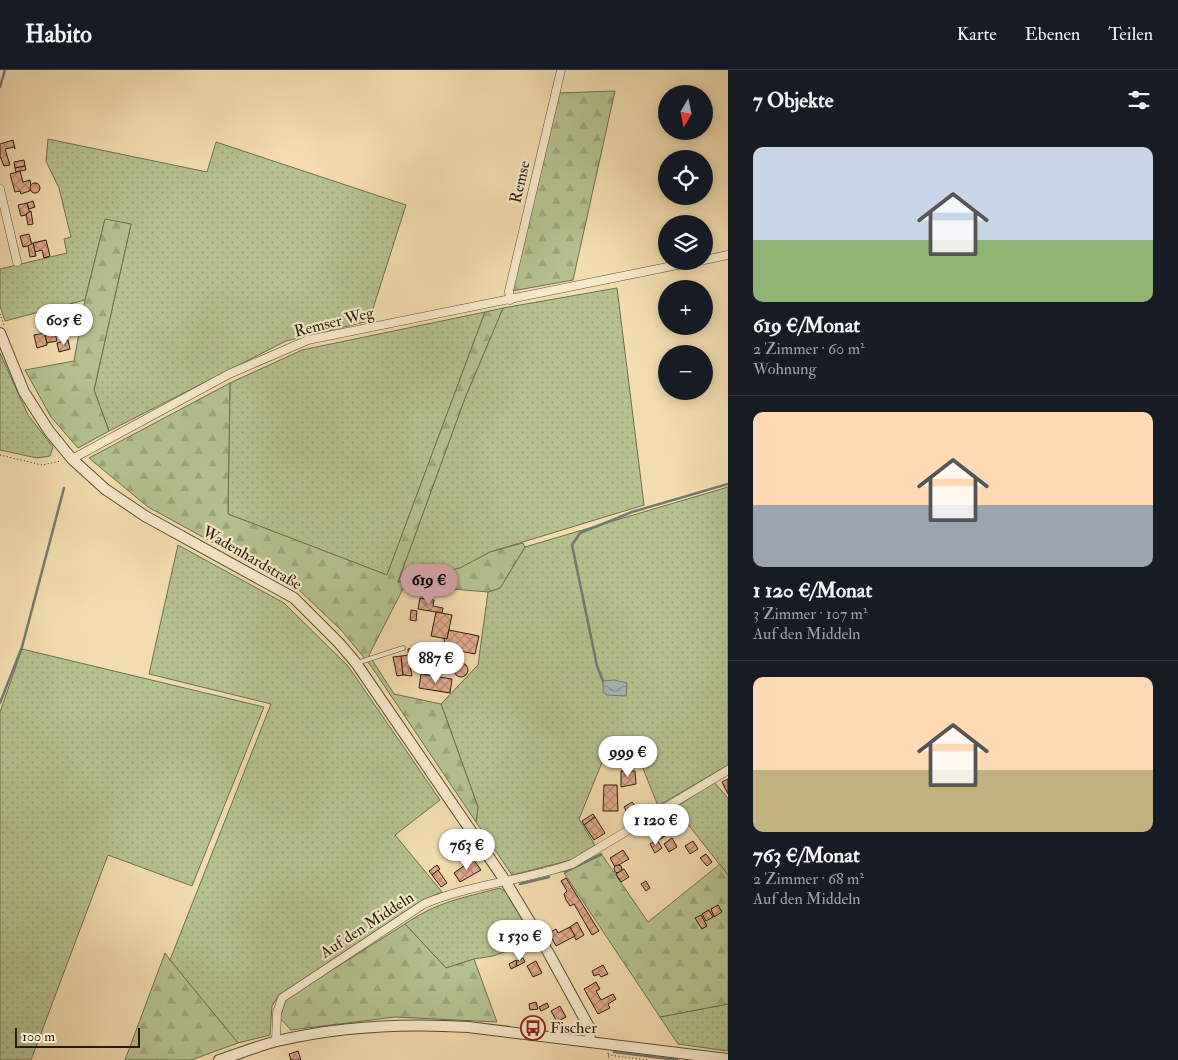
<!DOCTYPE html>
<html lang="de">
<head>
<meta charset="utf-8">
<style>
  :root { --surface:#171b24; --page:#242831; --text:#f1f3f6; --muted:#9ea1a6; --line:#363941; --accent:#c59692 }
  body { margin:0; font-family:"IM FELL Double Pica",serif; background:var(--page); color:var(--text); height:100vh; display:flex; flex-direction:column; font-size:19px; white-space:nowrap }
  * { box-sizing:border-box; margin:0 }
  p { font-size:16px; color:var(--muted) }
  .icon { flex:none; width:28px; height:28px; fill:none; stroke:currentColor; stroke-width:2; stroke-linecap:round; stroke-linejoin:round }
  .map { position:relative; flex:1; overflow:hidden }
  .panel { display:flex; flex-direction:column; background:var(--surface); width:450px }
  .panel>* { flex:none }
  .needle { width:32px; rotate:189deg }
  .tools { position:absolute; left:658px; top:15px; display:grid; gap:10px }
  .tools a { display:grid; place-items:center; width:55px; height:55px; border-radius:50%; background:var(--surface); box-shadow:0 2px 12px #0003; font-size:25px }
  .scale { position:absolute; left:15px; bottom:12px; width:125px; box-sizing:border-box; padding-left:5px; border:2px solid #271b0f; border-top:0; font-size:14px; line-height:18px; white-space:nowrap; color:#271b0f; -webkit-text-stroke:4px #f7e9cc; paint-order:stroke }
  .price { position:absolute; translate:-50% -42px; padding:0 11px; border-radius:18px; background:#fff; color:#222; font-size:16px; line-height:32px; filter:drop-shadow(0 1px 2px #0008) }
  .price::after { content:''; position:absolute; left:50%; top:30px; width:15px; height:11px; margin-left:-8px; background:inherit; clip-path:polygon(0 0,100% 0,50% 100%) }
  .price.on { background:var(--accent); color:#111 }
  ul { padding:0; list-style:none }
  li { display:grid; align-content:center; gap:10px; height:265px; padding:0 25px }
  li+li { border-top:1px solid var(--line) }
  li span { display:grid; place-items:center; height:155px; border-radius:10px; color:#555 }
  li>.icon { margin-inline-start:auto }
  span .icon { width:90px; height:90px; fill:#fffc; stroke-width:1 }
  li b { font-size:21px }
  h2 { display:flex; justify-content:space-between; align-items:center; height:60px; padding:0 25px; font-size:21px }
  header { display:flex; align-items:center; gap:30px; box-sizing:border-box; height:70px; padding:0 25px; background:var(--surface); border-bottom:1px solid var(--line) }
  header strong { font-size:24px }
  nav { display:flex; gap:28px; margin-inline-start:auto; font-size:18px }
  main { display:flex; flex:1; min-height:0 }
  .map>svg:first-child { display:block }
  .grass { fill:url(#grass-dots); stroke:#6e6e50 }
  .forest { fill:url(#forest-firs); stroke:#6e6e50 }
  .water { fill:url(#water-waves); stroke:#717974 }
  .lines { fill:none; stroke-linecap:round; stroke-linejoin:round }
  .stream { stroke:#717974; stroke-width:2.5 }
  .building { fill:url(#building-cross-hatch); stroke:#271b0f }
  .service-casing { stroke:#5a4c37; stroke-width:5.5 }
  .minor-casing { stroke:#5a4c37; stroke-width:9 }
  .tertiary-casing { stroke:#5a4c37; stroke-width:12 }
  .path { stroke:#271b0f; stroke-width:1; stroke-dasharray:1 2.5; stroke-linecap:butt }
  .service { stroke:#f7e9cc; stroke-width:4 }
  .minor { stroke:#f7e9cc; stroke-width:8 }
  .tertiary { stroke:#f7e9cc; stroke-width:10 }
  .labels { text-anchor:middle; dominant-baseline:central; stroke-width:4.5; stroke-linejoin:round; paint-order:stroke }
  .street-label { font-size:16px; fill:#271b0f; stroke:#f7e9cc }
  .poi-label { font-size:16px; fill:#271b0f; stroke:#f7e9cc; text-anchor:start }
</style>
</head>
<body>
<header>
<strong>Habito</strong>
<nav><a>Karte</a><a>Ebenen</a><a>Teilen</a></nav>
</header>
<main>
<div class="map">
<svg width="728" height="990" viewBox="0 0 728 990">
  <defs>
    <pattern id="grass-dots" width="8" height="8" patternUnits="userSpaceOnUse" patternTransform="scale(1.25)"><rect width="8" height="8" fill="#b5c290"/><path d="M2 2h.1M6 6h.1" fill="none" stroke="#9ca67b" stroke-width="1.8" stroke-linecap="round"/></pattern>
    <pattern id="forest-firs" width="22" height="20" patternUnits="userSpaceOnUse" patternTransform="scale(1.25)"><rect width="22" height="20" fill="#b5c290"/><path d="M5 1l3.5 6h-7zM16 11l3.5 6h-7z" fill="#9ca67b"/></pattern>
    <pattern id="water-waves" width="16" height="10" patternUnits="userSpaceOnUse" patternTransform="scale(1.25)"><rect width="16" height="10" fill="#a2b8b8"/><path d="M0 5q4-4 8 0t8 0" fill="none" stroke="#849594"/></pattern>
    <pattern id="building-cross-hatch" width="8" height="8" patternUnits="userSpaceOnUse" patternTransform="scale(1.25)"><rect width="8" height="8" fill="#e4aa8d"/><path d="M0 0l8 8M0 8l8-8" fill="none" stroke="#b98a72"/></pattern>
  </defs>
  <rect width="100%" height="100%" fill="#f3ddb0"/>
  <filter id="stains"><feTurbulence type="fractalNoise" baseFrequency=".004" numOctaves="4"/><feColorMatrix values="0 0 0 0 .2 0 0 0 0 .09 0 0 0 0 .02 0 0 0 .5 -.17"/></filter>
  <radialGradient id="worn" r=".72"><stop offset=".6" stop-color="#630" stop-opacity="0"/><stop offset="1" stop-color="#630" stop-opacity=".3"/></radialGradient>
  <g class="grass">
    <path d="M48,69L207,102L216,72L406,135L369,251L286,271L109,361L94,320L131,154L105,150L85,230L5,251L0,236V199L67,183L64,169L71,167L59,118L46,91Z"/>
    <path d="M617,218L644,435L490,482L461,498L398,512L465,328L503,238Z"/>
    <path d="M485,242L387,505L228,444L230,313L302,280Z"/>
    <path d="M0,283L28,345L53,377L50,386L37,388L0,380Z"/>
    <path d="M728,417V695L658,736L640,691L603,690L579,749L595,775L571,790L512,805L476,752L478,737L441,634L478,595L488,522L500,518L525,477Z"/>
    <path d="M178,475L284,533L348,596L440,730L395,765L442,822L423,830L279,925L272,936L270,965L238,973L170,890L271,634L149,604Z"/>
    <path d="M22,579L264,637L192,816L108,785L31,990H0V642Z"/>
    <path d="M714,712L728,728V805L675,738Z"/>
    <path d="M500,818L506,822L535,871L493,886L474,889L446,898L405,854C437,832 462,828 500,818Z"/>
    <path d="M728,934V981L678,974L660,947Z"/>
  </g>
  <g class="forest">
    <path d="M615,21L573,210L512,221L558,23Z"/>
    <path d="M105,149L131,154L94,320L109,361L78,378L51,347L25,300L74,291L85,230Z"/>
    <path d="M503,238L465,328L398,512L460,498L490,482L523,473L525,477L500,518L488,522L405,515L369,585L394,624L441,634L478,737L476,752L371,596L341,560L298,519L148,437L89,388L230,313L228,444L387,505L485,242Z"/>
    <path d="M602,785L648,852L720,794L728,805V934L660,947L564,803Z"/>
    <path d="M405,854L446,898L474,889L497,952L395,947L291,960L280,948L286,929Z"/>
    <path d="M165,883L170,890L238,973L191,990H125Z"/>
  </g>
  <path class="water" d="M614,610L627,613L626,626L606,625L603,621V611Z"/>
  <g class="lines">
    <g class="stream">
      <path d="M0,17L5,0"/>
      <path d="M603,611L597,596L572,475L580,463L632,442L728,414"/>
      <path d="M0,633L22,577L64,418"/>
      <path d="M565,802L601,784"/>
      <path d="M520,814L549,807"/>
      <path d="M614,982L677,990"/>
    </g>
  </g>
  <g class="building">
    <path d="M13,70L15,79L14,77L5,79L10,95L4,96L0,86V74Z"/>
    <path d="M24,90L25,96L15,98L14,92Z"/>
    <path d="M25,96L26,100L16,102L15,98Z"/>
    <path d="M20,101L23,112L30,110L32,120L21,124L20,121L15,122L10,104Z"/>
    <circle cx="35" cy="118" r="5"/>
    <path d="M33,131L35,137L29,139L27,133Z"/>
    <path d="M27,133L30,144L21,146L18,135Z"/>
    <path d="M31,141L33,154L28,155L26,144Z"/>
    <path d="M29,164L32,175L23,177L20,166Z"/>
    <path d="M46,170L50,186L44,188L42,180L35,182L33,173Z"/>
    <path d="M33,173L36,186L30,187L28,176Z"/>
    <path d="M45,263L47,275L37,278L34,265Z"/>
    <path d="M55,263L57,271L47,273L45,265Z"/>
    <path d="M68,270L70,279L59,282L57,273Z"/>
    <path d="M420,528L434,530L433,536L443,538L442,543L418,539Z"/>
    <path d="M411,540L417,541L416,551L410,550Z"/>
    <path d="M436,542L452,545L447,569L431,566Z"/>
    <path d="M449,560L479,566L475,584L445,578L444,568L447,569Z"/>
    <path d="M425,577L427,589L409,591L408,579Z"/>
    <path d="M434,584L439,585L438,593L433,592Z"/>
    <path d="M409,585V591L412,606L403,605L401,586Z"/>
    <path d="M401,586L403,605L397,606L393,587Z"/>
    <circle cx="461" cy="600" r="7"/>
    <path d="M421,604L452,609L450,623L419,618Z"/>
    <path d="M621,701H635L636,714L621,717Z"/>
    <path d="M728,709V724L722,712Z"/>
    <path d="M604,715H617L618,741H603Z"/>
    <path d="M632,732L639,742L630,747L624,737Z"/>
    <path d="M593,744L595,747L584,755L582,751Z"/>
    <path d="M595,747L605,763L594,770L584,755Z"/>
    <path d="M673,748L679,757L659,770L653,761Z"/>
    <path d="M672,768L677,777L669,782L664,774Z"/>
    <path d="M657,770L662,778L655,783L650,774Z"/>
    <path d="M693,771L698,779L690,784L685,776Z"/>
    <path d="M623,780L629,789L615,797L610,788Z"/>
    <path d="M706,784L712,792L707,796L700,788Z"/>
    <path d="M473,789L481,800L460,812L454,803Z"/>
    <path d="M437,795L440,799L432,805L429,801Z"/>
    <circle cx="618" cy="799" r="4"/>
    <path d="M624,799L629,807L621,812L616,804Z"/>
    <path d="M438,800L447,813L441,817L432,805Z"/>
    <path d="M566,808L599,861L592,865L574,834L570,836L566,830L564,824L567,821L561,811Z"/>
    <path d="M646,811L650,818L646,821L641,814Z"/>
    <path d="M718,835L722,842L714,847L711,839Z"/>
    <path d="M709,840L713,847L706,851L702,844Z"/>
    <path d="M701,845L707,856L702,859L695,848Z"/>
    <path d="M577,852L584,865L576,870L570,857Z"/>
    <path d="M570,857L575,866L556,876L549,863L556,859L558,863Z"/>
    <path d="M523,888L525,892L517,896L515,892Z"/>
    <path d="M516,890L517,896L511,899L509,894Z"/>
    <path d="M536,891L542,903L533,907L527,896Z"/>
    <path d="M603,895L608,904L601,907L599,904L594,906L592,901Z"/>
    <path d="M596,912L600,919L596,921L601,930L613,924L616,929L608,934L610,938L598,944L584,919Z"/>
    <path d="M536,932L538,939L530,940L529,934Z"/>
    <path d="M547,933L549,937L541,941L539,937Z"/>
    <path d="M560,936L566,947L557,952L551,941Z"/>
    <path d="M298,981L301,990H291L289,984Z"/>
  </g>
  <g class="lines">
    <defs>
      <path id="service" d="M357,593L403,578"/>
      <g id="minor">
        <path d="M0,119L17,192"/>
        <path d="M704,190L728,185"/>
        <path d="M510,230L509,221L561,0"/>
        <path d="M72,389L229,304L308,270L697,191"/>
        <path d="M276,972L277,943L282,928L424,834C471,814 523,811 572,794L728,700"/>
      </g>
      <g id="tertiary">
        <path d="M0,263L24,322L49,361L72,389L105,419L145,446L294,528L339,573L356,593L506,812L548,882L589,957L590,972"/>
        <path d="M219,990C238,984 258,976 277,971C341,956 404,953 468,957L728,989"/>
      </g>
    </defs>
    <use href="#service" class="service-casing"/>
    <use href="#minor" class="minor-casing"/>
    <use href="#tertiary" class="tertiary-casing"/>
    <g class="path">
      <path d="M0,244L4,255"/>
      <path d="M0,385L42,395L61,391"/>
      <path d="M608,983L609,990"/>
      <path d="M608,985L649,990"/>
    </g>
    <use href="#service" class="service"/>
    <use href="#minor" class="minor"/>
    <use href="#tertiary" class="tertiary"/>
  </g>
  <defs>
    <symbol id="bus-ring" viewBox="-11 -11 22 22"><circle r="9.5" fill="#f7e9cc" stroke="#8f2418" stroke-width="1.5"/><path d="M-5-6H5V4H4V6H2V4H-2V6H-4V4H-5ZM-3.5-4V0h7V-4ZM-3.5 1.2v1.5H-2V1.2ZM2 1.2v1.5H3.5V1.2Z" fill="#8f2418"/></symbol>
  </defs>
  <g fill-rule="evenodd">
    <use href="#bus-ring" x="519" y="944" width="28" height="28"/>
  </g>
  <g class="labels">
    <g class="street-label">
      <text transform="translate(520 112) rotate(-77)">Remse</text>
      <text transform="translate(334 252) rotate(-14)">Remser Weg</text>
      <text transform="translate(252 488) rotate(30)">Wadenhardstraße</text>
      <text transform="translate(367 855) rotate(-33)">Auf den Middeln</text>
    </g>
    <g class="poi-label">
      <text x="550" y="958">Fischer</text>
    </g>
  </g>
  <rect width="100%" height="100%" filter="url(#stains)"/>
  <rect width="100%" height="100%" fill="url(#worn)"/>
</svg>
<div class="tools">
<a><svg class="needle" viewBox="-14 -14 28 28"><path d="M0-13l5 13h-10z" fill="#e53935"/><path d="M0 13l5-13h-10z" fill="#9ea1a6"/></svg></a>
<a><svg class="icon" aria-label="locate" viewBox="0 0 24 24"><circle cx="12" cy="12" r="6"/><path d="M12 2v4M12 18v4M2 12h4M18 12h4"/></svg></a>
<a><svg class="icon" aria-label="layers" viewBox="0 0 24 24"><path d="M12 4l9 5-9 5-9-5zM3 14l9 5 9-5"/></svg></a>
<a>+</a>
<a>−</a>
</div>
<div class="scale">100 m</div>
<b class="price" style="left:64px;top:276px">605 €</b>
<b class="price on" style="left:429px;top:536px">619 €</b>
<b class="price" style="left:436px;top:614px">887 €</b>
<b class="price" style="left:628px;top:708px">999 €</b>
<b class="price" style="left:656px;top:776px">1 120 €</b>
<b class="price" style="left:467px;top:801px">763 €</b>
<b class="price" style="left:520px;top:892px">1 530 €</b>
</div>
<section class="panel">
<h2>7 Objekte<svg class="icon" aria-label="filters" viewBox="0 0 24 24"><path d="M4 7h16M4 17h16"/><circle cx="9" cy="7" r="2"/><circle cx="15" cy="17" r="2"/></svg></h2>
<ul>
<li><span style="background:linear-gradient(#c9d6e8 60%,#8fb573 0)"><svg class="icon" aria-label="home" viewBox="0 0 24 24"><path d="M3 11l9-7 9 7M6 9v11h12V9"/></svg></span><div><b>619 €/Monat</b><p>2 Zimmer · 60 m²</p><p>Wohnung</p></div></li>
<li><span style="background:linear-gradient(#ffd9b3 60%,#9aa5b1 0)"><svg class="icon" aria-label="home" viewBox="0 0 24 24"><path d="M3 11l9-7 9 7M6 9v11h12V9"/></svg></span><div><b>1 120 €/Monat</b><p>3 Zimmer · 107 m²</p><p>Auf den Middeln</p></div></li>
<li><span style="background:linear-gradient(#ffd9b3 60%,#c2b280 0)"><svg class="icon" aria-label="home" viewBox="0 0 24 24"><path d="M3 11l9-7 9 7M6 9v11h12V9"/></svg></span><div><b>763 €/Monat</b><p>2 Zimmer · 68 m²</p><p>Auf den Middeln</p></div></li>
</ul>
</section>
</main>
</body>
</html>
